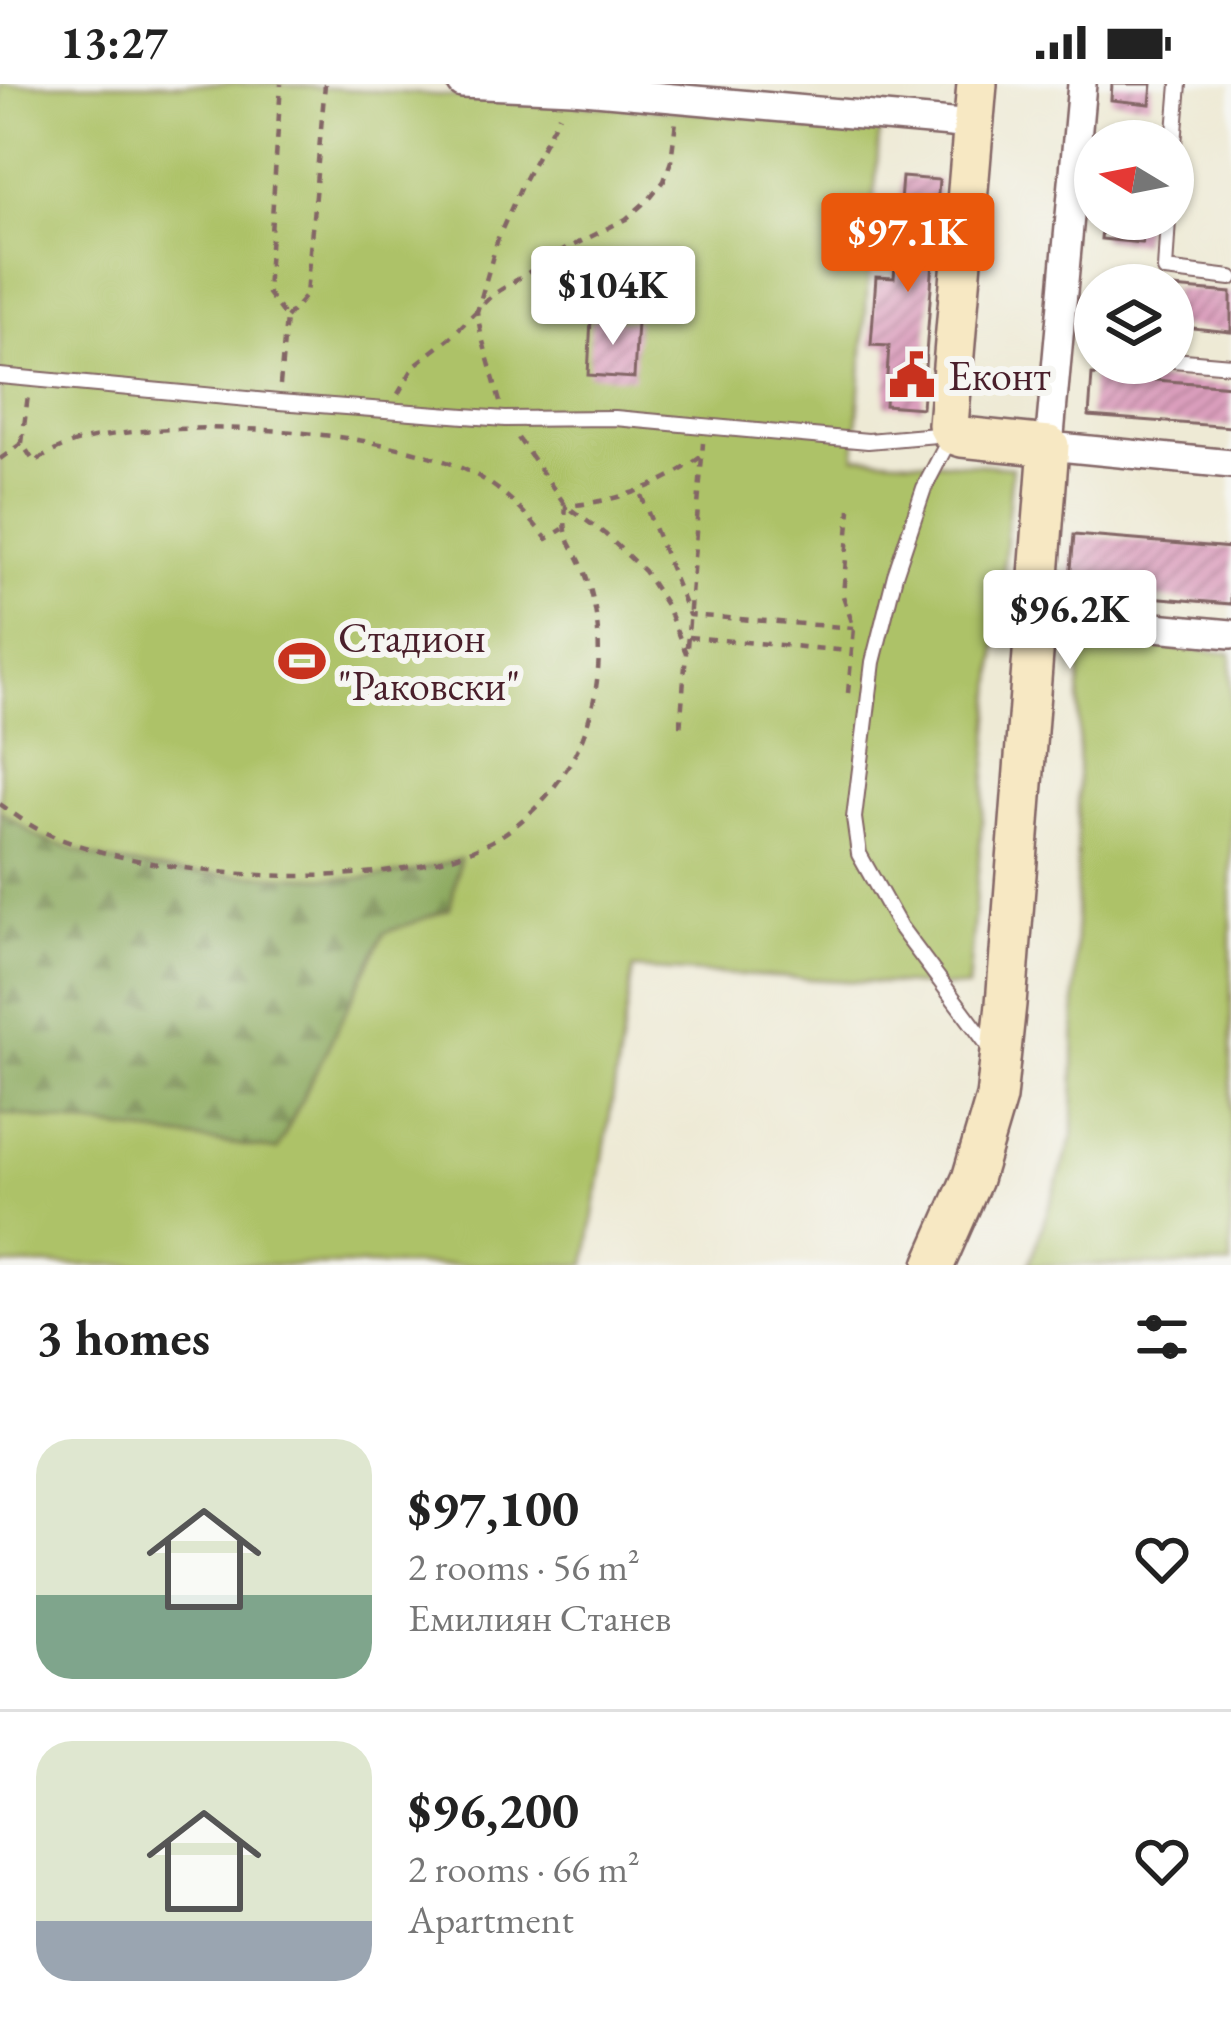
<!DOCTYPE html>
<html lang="en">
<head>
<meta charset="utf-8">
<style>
  :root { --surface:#fff; --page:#f6f6f6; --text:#222; --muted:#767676; --line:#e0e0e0; --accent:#ea580c }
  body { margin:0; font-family:"EB Garamond",serif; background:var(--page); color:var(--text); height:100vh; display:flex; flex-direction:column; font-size:45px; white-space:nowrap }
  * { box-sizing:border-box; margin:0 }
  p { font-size:39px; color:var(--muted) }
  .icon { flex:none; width:66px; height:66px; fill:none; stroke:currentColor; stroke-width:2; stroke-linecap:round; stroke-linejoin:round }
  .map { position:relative; height:1181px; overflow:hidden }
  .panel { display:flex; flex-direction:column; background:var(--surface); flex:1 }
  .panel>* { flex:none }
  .needle { width:78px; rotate:280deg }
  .controls { position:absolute; left:1074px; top:36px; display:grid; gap:24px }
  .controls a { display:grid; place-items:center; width:120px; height:120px; border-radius:50%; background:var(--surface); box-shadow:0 3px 9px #0004; font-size:60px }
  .price { position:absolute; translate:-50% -102px; padding:0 27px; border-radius:12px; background:#fff; color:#222; font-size:39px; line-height:78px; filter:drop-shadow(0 3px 6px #0008) }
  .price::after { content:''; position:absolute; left:50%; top:72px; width:36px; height:27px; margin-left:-18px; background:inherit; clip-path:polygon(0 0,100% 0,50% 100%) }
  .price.active { background:var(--accent); color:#fff }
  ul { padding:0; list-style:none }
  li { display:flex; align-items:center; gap:36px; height:300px; padding:0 36px }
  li+li { border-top:3px solid var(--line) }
  li span { display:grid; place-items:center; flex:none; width:336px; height:240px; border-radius:36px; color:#555 }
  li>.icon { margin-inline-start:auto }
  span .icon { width:144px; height:144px; fill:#fffc; stroke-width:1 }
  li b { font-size:51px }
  h2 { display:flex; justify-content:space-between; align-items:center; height:144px; padding:0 36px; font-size:51px }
  .status { display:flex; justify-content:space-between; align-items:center; height:84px; padding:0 60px; background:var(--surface); direction:ltr }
  .status svg { height:33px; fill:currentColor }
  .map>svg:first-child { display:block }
  .green { fill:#adc267; stroke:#7c7049; stroke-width:3 }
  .forest { fill:url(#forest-firs); stroke:#6a6444; stroke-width:3 }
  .building { fill:url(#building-hatch) }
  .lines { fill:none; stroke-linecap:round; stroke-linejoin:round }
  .lane-casing { stroke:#836666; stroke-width:18 }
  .street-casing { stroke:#836666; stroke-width:32 }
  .secondary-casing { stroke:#836666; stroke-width:44 }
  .path { stroke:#836666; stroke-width:4.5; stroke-dasharray:9 9; stroke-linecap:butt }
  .lane { stroke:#fff; stroke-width:14 }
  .street { stroke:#fff; stroke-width:27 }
  .secondary { stroke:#f7e8c3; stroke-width:39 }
  .labels { text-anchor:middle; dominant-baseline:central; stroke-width:12; stroke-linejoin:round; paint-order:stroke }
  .poi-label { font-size:42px; fill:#4a1f2b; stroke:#f6f6f2; text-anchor:start }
</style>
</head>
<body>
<div class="status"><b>13:27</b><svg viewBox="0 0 49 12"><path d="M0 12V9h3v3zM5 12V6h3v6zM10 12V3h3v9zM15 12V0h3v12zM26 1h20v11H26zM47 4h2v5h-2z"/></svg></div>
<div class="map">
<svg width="1231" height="1181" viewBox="0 0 1231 1181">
  <defs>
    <pattern id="forest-firs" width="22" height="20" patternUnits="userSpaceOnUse" patternTransform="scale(3)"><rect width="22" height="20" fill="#8aa85c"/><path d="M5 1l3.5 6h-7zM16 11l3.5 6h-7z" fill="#73884c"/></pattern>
    <pattern id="building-hatch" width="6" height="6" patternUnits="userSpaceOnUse" patternTransform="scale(3)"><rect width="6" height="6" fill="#db9fbd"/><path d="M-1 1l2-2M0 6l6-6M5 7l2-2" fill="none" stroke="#b4819a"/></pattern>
  </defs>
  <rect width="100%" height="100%" fill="#f6f6f2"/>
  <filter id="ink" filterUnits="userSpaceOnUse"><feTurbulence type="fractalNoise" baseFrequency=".00833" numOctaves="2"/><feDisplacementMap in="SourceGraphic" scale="24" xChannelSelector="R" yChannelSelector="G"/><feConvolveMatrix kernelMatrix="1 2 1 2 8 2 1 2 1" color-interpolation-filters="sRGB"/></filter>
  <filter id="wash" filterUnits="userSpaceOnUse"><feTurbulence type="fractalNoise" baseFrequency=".004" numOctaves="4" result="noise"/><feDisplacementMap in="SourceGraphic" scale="48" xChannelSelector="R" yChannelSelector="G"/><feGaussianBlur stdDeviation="2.7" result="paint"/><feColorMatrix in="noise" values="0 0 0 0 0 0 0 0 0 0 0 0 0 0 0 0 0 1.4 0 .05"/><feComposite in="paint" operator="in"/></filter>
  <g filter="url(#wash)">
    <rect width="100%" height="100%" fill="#eeead5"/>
    <g class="green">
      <path d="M0,0H269L880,40L855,372L1012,383L968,904L633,885L586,1181H0Z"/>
      <path d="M1080,556L1231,569V1181H1029L1073,1052Z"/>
    </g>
    <path class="forest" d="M0,727L41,755L109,777L183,789L359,795L411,788L460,775L450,825L384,849L277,1066L0,1029Z"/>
    <g id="blocks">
      <g class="building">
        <path d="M1112,0H1152L1150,20L1111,16Z"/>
        <path d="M1110,47L1151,50L1150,57H1109Z"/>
        <path d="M902,93L939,96L922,324L885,321L889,262L871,261L876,193L894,194Z"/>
        <path d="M1103,135H1144L1142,159L1101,155Z"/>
        <path d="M1173,204L1231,209V248L1173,242Z"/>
        <path d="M591,235L637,237L634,294L588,291Z"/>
        <path d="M1092,291L1231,302V343L1089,332Z"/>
        <path d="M1074,451L1231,464V520L1069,506Z"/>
      </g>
    </g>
  </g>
  <g filter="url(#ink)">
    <use href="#blocks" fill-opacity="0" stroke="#836666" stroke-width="3"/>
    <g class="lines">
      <defs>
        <g id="lane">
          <path d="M1173,72L1179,0"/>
          <path d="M1168,135L1165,186L1231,194"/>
          <path d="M1093,270H1095"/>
          <path d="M1173,276L1231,281"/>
          <path d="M0,292L279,318L505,335L615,334L868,357L948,350"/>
          <path d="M950,354L924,404L895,491L873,578L854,734L859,770L900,843L991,965"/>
        </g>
        <g id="street">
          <path d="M462,0L573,5L973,41"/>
          <path d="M1082,0L1049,362L1231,380"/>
          <path d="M1036,532L1231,550"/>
        </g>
        <path id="secondary" d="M934,1181L972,1095L996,1014L1006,920L1049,362L962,353L953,350L948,341L977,0"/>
      </defs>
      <use href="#lane" class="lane-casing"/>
      <use href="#street" class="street-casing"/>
      <use href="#secondary" class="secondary-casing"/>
      <g class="path">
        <path d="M286,234L306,211L325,0"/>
        <path d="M280,301L286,234L267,208L281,0"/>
        <path d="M398,310L415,281L450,254L491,212L566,165L626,135L651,113L664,97L671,77L676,37"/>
        <path d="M500,318L481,250L477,228L498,154L522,100L559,31"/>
        <path d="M518,354L566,422L605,450L644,487L666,521L686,569L680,647"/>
        <path d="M22,359L28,311"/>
        <path d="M0,375L22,359L34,378C50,369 66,360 84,356C179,333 385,344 472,389C504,405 525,429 547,455L563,445"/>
        <path d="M641,411L689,531L854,544"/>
        <path d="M688,553L849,567"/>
        <path d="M687,563L703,359"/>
        <path d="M848,609L854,544L843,512L850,425"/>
        <path d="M0,720C14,730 29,742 46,749C152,796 396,814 499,753C539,728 573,686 587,641C603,593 603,537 585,489C573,457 562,460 566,422C618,417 660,403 702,372"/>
      </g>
      <use href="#lane" class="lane"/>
      <use href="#street" class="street"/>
      <use href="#secondary" class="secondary"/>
    </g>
  </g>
  <defs>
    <symbol id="civic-bare" viewBox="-9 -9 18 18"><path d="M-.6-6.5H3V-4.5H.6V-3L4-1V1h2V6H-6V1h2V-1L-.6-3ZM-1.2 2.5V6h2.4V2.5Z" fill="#c8321e" stroke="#f6f6f2" stroke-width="2.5" paint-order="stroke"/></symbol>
    <symbol id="stadium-bare" viewBox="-9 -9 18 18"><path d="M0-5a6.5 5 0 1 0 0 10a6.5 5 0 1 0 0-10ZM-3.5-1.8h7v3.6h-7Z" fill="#c8321e" stroke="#f6f6f2" stroke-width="2.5" paint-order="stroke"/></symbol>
  </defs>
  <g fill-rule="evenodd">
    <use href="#civic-bare" x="879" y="258" width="66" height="66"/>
    <use href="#stadium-bare" x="269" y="544" width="66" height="66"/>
  </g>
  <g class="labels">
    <g class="poi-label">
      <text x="948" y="291">Еконт</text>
      <text x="338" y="553">Стадион<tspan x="338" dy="48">"Раковски"</tspan></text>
    </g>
  </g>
</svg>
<div class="controls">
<a><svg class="needle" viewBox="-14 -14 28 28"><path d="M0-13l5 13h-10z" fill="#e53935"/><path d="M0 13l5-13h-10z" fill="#767676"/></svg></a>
<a><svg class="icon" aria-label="layers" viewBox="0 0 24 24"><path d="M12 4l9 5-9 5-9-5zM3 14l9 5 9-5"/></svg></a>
</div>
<b class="price active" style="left:908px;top:211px">$97.1K</b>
<b class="price" style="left:613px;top:264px">$104K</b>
<b class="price" style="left:1070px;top:588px">$96.2K</b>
</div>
<section class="panel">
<h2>3 homes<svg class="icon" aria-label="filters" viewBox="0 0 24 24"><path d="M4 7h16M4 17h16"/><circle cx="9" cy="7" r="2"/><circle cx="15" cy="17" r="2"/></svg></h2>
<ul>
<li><span style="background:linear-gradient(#dfe7d0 65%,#7fa58c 0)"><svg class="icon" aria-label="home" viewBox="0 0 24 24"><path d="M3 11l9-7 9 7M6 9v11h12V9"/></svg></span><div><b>$97,100</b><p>2 rooms · 56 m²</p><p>Емилиян Станев</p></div><svg class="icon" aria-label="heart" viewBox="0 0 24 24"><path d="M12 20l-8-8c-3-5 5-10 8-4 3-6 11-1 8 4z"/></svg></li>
<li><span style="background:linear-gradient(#dfe7d0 75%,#9aa5b1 0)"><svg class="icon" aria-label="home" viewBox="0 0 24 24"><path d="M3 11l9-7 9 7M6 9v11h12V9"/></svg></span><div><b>$96,200</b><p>2 rooms · 66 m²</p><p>Apartment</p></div><svg class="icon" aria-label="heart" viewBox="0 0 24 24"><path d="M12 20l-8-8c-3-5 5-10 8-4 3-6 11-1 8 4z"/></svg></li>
</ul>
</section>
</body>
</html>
